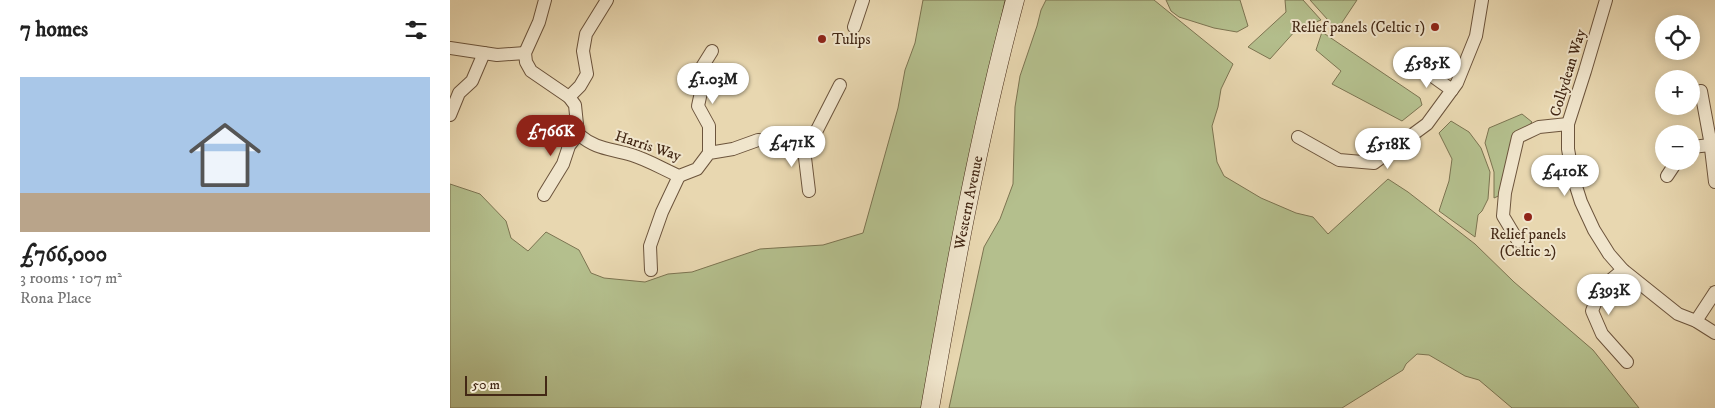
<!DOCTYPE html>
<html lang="en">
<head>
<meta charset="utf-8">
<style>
  :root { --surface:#fff; --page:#f2f2f2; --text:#222; --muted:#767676; --accent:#8f2418 }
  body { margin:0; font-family:"IM FELL DW Pica",serif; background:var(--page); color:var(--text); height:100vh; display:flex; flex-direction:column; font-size:19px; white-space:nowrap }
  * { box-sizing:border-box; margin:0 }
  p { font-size:16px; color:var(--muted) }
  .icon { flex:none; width:28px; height:28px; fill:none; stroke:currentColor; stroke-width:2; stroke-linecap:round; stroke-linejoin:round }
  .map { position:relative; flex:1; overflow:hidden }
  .details { display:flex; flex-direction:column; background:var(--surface); width:450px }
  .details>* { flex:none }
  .controls { position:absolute; left:1205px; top:15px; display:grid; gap:10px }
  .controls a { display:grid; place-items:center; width:45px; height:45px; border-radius:50%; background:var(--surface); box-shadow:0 2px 12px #0003; font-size:25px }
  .scale { position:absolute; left:15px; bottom:12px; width:82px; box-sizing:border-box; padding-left:5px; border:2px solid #432815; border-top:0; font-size:14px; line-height:18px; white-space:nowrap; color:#432815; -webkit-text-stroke:4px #f0e5cc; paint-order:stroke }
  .price { position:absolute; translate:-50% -42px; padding:0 11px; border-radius:18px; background:#fff; color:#222; font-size:16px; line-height:32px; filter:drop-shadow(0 1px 2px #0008) }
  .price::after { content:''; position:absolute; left:50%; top:30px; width:15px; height:11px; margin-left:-8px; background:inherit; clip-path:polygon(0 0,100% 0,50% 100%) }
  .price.active { background:var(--accent); color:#fff }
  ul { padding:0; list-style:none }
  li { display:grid; align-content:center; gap:10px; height:265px; padding:0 20px }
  li span { display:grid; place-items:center; height:155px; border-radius:0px; color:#555 }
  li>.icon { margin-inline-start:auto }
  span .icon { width:90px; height:90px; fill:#fffc; stroke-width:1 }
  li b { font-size:21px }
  h2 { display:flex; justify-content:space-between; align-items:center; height:60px; padding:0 20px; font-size:21px }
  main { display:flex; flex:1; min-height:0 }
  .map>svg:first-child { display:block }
  .green { fill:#b4bf8d; stroke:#7c7451 }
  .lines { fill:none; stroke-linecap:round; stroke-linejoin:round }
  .street-casing { stroke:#6c543c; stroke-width:14 }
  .secondary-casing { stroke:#432815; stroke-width:19 }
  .street { stroke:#f0e5cc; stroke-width:12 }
  .secondary { stroke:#f0e5cc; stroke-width:18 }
  .poi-dot { fill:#8f2418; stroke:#f0e5cc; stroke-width:2 }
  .labels { text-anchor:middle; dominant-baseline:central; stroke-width:4; stroke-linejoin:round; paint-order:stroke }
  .poi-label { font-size:15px; fill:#432815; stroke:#f0e5cc; text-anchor:end }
  .street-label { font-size:15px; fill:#432815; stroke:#f0e5cc }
</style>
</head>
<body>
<main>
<section class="details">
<h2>7 homes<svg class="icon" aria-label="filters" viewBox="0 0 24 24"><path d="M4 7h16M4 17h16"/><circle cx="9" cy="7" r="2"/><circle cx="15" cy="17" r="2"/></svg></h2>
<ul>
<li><span style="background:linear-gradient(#a9c7e8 75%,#b9a48a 0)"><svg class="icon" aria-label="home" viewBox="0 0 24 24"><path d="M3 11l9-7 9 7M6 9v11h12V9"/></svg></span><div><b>£766,000</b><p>3 rooms · 107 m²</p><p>Rona Place</p></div></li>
</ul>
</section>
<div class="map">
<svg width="1265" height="408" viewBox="0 0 1265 408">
  <rect width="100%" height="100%" fill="#e8d7b0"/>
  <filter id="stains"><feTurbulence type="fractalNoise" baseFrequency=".004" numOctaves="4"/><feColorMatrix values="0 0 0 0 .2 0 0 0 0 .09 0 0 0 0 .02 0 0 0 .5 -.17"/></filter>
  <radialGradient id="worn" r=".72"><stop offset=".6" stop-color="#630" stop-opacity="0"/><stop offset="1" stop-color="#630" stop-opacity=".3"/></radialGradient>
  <g class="green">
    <path d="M473,0H555L497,280L475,408H0V184L30,194L56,221L61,238L78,251L96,232L129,250L141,273L154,278L195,282L218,274L242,272L310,249L373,245L413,233L448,108L455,70L465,43Z"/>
    <path d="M596,0H704L783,64L771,89L768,107L762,126L767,162L774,176L811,198L846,213L863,217L878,234L938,179L958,192L1025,244L1064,282L1143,350L1189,408H1062L1029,380L1015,376L979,355L967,354L956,364L953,370L892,408H499L534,247L550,219L563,184L565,107L570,76L587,26L591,10Z"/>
    <path d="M716,0H790L798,26L787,32L764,28L729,17L721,11Z"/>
    <path d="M835,0H853L871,20L846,30L820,59L798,47L836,12Z"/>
    <path d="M860,0H907L887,30Z"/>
    <path d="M872,32L970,98L972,105L952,121L882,84L891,71L866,50Z"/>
    <path d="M1072,114L1082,122L1068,137L1055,193L1044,198V172L1035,143L1039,128Z"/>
    <path d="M1001,121L1019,132L1031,148L1040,172L1038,199L1032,211L1028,215L1025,237L989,211L999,181L1002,159L989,133Z"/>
  </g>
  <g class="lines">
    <defs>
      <g id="street">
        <path d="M95,0L89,22L75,53L76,62L81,71L119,97L125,105L128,134C147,150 159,148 182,155C198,160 213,169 229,176L247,169L259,153L283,149L308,140L353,141"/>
        <path d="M1156,0L1135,71L1118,124V149L1123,177L1131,202L1144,230L1159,254L1173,270L1228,314L1246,321L1265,333"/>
        <path d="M404,27L413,0"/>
        <path d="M0,48L47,55L75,53"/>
        <path d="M967,65L1002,90"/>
        <path d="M1251,91L1260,140L1265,182"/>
        <path d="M119,97L130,86L137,74L133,51L136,34L157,0"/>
        <path d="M0,115L9,93L22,81L34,53"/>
        <path d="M848,137L889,160L924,163L977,124L1007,83L1026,36L1032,0"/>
        <path d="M353,141L367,130L390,85"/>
        <path d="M353,141L359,191"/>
        <path d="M1241,147L1261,145"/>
        <path d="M259,153V126L248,106L253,83L252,67L262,51"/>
        <path d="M1217,176L1227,161"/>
        <path d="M94,195L113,164L119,146L128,134"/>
        <path d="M1068,241L1053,216L1055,193L1068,137L1089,127L1118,124"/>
        <path d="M201,270L200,246L212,212L229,176"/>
        <path d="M1173,270L1151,288L1142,311L1152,334L1177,362"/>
        <path d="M1246,321L1265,292"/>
      </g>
      <g id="secondary">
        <path id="s1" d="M480,408C504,271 529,134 565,0"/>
      </g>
    </defs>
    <use href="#street" class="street-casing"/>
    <use href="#secondary" class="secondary-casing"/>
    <use href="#street" class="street"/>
    <use href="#secondary" class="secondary"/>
  </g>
  <g class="poi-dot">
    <circle cx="985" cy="27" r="5"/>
    <circle cx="372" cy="39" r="5"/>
    <circle cx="1078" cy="217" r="5"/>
  </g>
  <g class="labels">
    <g class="poi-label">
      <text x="975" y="27">Relief panels (Celtic 1)</text>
      <text x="382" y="39" text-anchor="start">Tulips</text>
      <text x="1078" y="234" text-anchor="middle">Relief panels<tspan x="1078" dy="17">(Celtic 2)</tspan></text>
    </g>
    <g class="street-label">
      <text transform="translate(1118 73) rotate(-73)">Collydean Way</text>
      <text transform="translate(198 146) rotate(18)">Harris Way</text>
      <text stroke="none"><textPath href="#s1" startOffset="209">Western Avenue</textPath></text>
    </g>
  </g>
  <rect width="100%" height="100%" filter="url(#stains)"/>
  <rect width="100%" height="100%" fill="url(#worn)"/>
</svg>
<div class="controls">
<a><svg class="icon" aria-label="locate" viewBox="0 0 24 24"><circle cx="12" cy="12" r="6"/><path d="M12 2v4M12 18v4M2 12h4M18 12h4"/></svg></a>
<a>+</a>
<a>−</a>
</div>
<div class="scale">50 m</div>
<b class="price" style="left:977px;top:89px">£585K</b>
<b class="price" style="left:263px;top:105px">£1.03M</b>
<b class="price active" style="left:101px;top:157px">£766K</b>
<b class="price" style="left:342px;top:168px">£471K</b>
<b class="price" style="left:938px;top:170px">£518K</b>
<b class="price" style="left:1115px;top:197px">£410K</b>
<b class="price" style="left:1159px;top:316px">£393K</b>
</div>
</main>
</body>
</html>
